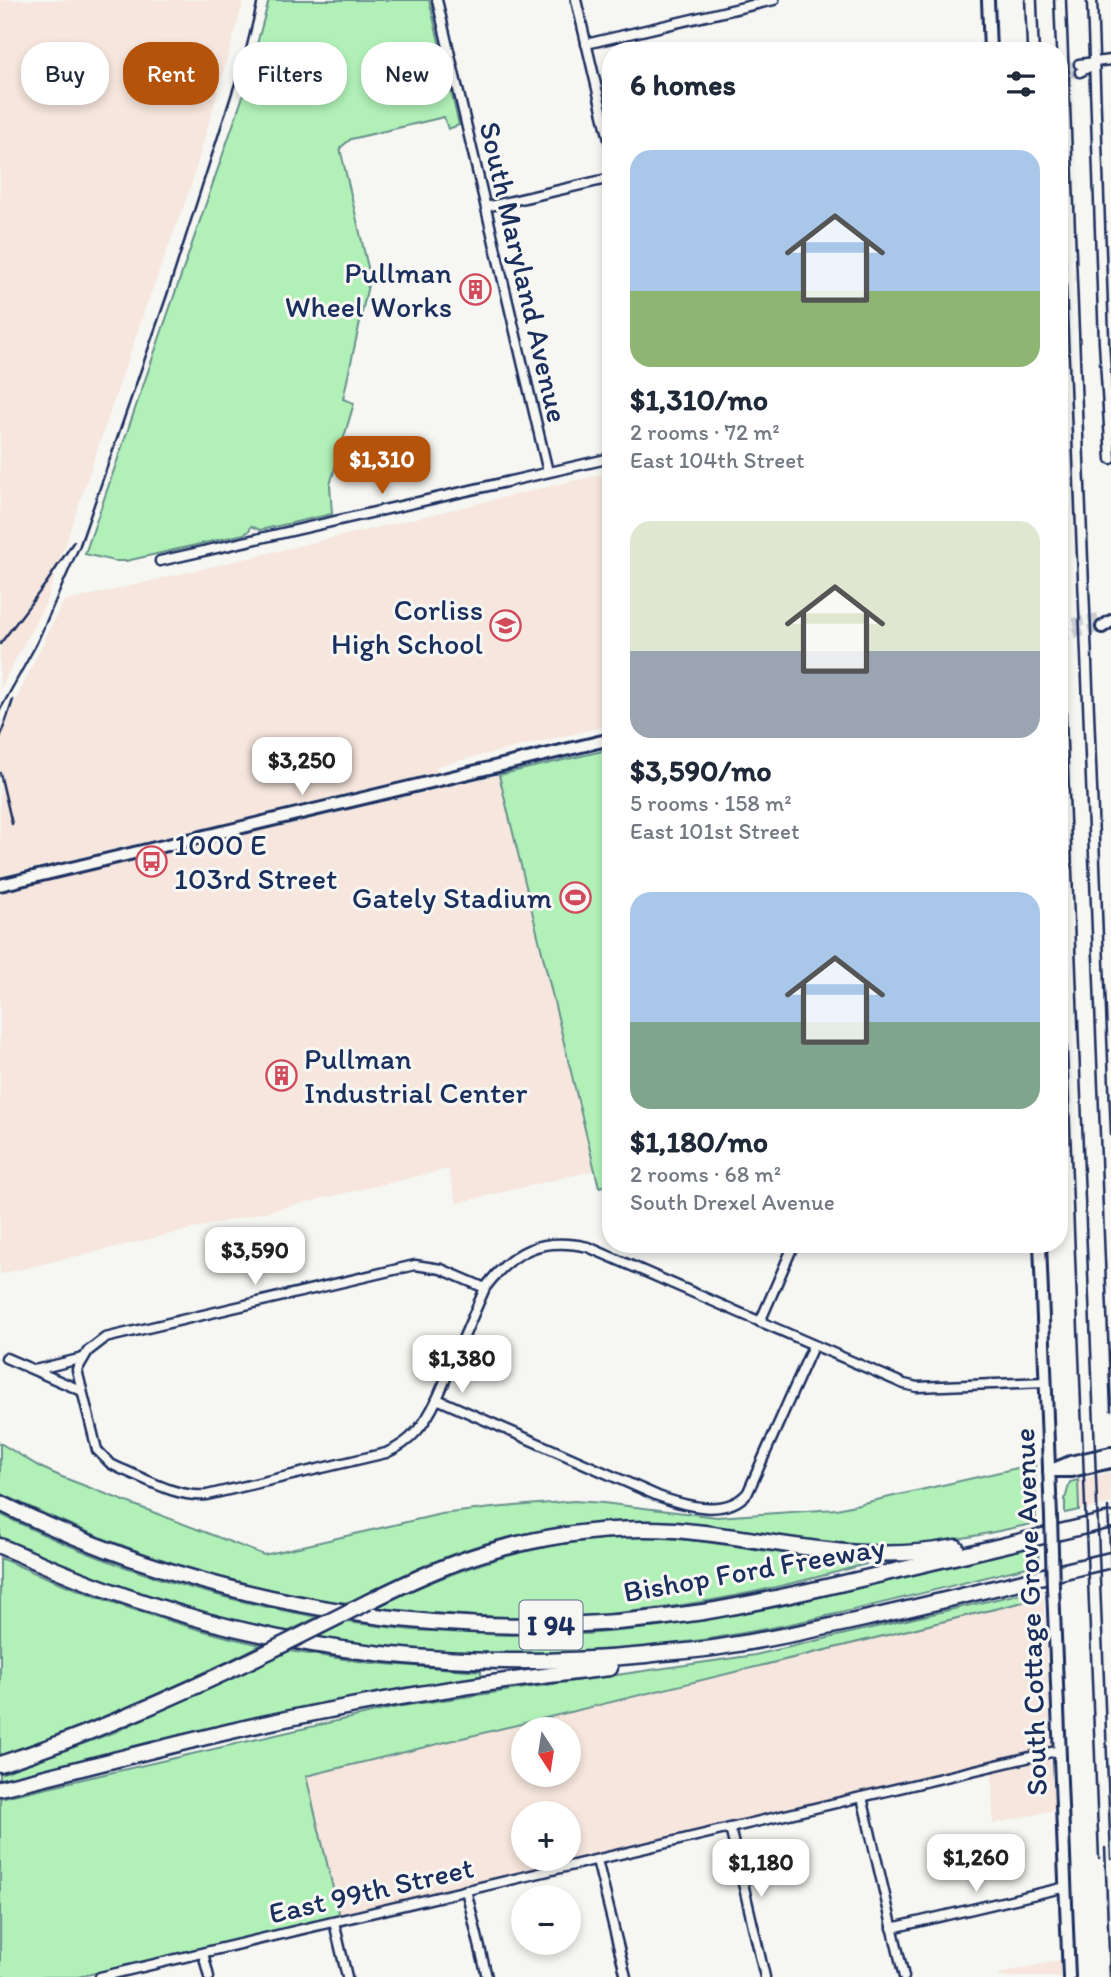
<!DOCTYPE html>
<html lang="en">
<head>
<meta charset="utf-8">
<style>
  :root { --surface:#fff; --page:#f2f2f3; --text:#1f2937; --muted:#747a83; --accent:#b45309 }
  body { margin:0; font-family:Itim,sans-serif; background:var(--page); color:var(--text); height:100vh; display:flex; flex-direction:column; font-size:26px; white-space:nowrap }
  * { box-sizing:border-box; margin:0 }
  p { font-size:23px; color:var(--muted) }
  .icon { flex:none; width:38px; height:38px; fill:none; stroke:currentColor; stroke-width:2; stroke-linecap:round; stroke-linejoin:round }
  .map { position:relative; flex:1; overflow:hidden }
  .details { position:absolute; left:602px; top:42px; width:466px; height:1211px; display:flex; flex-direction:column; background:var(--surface); border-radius:28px; box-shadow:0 4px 10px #0003 }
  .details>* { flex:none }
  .guide { position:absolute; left:21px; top:42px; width:476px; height:63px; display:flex; gap:14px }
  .needle { width:46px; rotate:168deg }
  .fabs { position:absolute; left:511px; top:1717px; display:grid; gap:14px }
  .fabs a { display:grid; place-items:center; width:70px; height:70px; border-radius:50%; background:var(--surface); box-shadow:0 4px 10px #0003; font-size:35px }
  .price { position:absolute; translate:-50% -60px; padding:0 16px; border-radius:14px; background:#fff; color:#222; font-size:23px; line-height:46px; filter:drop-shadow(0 2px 4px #0008) }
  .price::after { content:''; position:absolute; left:50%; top:42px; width:21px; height:16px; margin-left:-10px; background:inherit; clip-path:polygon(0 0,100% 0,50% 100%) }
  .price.on { background:var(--accent); color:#fff }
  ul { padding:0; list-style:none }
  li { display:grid; align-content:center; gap:14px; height:371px; padding:0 28px }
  li span { display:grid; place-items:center; height:217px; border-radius:21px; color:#555 }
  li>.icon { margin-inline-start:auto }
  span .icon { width:126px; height:126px; fill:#fffc; stroke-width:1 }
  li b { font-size:30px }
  h2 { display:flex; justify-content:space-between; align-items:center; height:84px; padding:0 28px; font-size:30px }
  .tag { padding:0 24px; border-radius:28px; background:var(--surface); box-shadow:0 4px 10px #0003; font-size:24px; line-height:63px }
  .tag.on { background:var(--accent); color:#fff }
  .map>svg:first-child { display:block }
  .built { fill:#f6e6dd; fill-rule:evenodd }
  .green { fill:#b1f1b8; stroke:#66908b; stroke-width:2 }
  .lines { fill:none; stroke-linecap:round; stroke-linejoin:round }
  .street-tunnel { stroke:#caced4; stroke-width:8; stroke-dasharray:8 4; stroke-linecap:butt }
  .secondary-tunnel { stroke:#caced4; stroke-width:10; stroke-dasharray:10 5; stroke-linecap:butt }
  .street-casing { stroke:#1b2f5e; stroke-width:13 }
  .secondary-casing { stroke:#1b2f5e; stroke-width:16 }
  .highway-casing { stroke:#1b2f5e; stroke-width:19 }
  .street { stroke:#f6f6f2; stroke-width:8 }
  .secondary { stroke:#f6f6f2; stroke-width:10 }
  .highway { stroke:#f6f6f2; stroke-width:14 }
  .rail { stroke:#1b2f5e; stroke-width:2.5 }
  .secondary-bridge-casing { stroke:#1b2f5e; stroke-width:16; stroke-linecap:butt }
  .highway-bridge-casing { stroke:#1b2f5e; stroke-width:19; stroke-linecap:butt }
  .secondary-bridge { stroke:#f6f6f2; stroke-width:10 }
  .highway-bridge { stroke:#f6f6f2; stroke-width:14 }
  .labels { text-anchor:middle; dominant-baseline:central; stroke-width:6; stroke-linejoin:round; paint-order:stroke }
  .shield { fill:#f6f6f2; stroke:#5d6b8a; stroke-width:2 }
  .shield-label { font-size:28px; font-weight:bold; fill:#1b2f5e }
  .poi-label { font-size:30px; fill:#1b2f5e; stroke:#f6f6f2; text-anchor:end }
  .street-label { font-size:30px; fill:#1b2f5e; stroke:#f6f6f2 }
</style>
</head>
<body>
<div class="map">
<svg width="1111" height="1977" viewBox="0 0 1111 1977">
  <rect width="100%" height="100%" fill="#f6f6f2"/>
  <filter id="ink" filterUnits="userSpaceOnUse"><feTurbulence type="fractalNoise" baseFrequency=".0143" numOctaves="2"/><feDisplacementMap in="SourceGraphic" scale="14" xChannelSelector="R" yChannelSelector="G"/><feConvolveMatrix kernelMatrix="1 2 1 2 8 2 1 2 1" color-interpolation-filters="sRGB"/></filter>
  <g filter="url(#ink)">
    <g class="built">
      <path d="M0,0H244L189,192L146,306L45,604L0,689Z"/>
      <path d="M611,472V725L436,766L437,772L0,876V733L63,602Z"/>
      <path d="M499,775L595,1170L457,1203L448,1169L0,1274V893Z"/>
      <path d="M1111,1472V1503L1079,1510L1078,1480Z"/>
      <path d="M1040,1589H1043L1054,1810L993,1824L992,1763L340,1917L305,1776L1040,1598ZM523,1729H569V1774H523ZM523,1813H569V1858H523Z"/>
      <path d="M1060,1960V1977H999V1974Z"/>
    </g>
    <g class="green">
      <path d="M269,0H429L459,125L448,129L444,117L351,139L340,148L370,276L343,399L354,403L330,485L332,514L260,530L251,526L249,531L244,534L126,561H114L85,554L242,99Z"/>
      <path d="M611,749V1184L599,1187L499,775Z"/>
      <path d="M0,1443L40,1467L62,1477L264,1555L441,1514L492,1508L574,1501L603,1503L717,1517L837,1509L1035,1464L1036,1523C976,1536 913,1551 850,1546C770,1539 690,1519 609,1523C548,1526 487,1539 431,1563C411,1571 392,1581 372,1590C365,1594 356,1600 348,1602C335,1605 313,1597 300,1595C196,1576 95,1539 0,1493Z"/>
      <path d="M1078,1480L1079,1510L1065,1513V1499L1070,1482Z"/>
      <path d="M0,1514C100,1564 208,1598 318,1617L287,1632L221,1617L100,1580L0,1539Z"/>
      <path d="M635,1536C712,1538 788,1559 865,1560L866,1564C746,1598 623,1621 498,1617C457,1616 416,1611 375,1608C463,1564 538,1542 635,1536Z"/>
      <path d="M1032,1547L1038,1551L1039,1564C928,1591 814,1623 702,1640C574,1659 445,1658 317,1637L346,1622L412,1630L505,1635L586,1634L660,1627L777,1607Z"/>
      <path d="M0,1558C85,1595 170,1625 261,1645C176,1688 90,1726 0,1756Z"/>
      <path d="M1040,1589V1598L306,1776L340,1917L78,1977H0V1798L402,1706L755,1655Z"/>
      <path d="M289,1651L371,1663L481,1671V1678L373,1695L0,1780V1774L115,1732Z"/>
    </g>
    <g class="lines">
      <g class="street-tunnel">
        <path d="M1059,69L1079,64"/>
        <path d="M1059,77L1080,72"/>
      </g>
      <g class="secondary-tunnel">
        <path d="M1059,626L1102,617"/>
        <path d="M1059,637L1102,627"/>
      </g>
      <defs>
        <g id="street">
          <path d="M437,0L548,472"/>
          <path d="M576,0L611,148"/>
          <path d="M1092,0L1104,342L1111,459"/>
          <path d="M586,44L774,0"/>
          <path d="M1079,64L1111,60"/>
          <path d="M1080,72L1093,65"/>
          <path d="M486,207L611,178"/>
          <path d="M160,561L611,458"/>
          <path d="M485,1288L441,1269L415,1265L105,1338L88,1351L77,1370L97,1450L111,1464L119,1468C146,1479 177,1498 207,1495L386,1453C412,1442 425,1424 437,1399L658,1496C685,1506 727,1518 748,1492L813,1346"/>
          <path d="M760,1322L794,1244"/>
          <path d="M6,1358L80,1390"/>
          <path d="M35,1370L83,1358"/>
          <path d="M437,1399L485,1288C513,1250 541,1237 588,1247L904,1384L917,1387L1046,1382"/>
          <path d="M862,1797L904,1977"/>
          <path d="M730,1828L765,1977"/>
          <path d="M597,1860L626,1977"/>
          <path d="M466,1890L487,1977"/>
          <path d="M334,1922L347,1977"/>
          <path d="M892,1928L1066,1887"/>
          <path d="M203,1953L209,1977"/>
          <path d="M100,1977L1060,1750"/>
        </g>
        <g id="secondary">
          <path d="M988,0L990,51"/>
          <path d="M1102,627L1111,621"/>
          <path d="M0,885L611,739"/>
          <path d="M1040,1244L1051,1517"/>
          <path d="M1049,1471L1070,1462L1111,1453"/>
          <path d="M1055,1471H1072L1111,1462"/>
          <path d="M1053,1587L1069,1977"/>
        </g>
        <g id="highway">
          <path d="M0,1503C217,1610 463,1649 703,1612C763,1602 823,1588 882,1574C958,1556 1035,1538 1111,1520"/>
          <path d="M0,1546C49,1567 98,1588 149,1604C312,1657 476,1671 646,1655C671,1652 696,1651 720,1647C852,1626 982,1590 1111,1560"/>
          <path d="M368,1602C396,1588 425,1574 455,1563C523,1538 603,1525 675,1530C774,1538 855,1566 956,1547"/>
          <path d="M0,1764C93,1734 182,1694 270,1651"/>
          <path d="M0,1788C86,1768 172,1744 258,1725C375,1699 492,1681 610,1668"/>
        </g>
      </defs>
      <use href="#street" class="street-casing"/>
      <use href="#secondary" class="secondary-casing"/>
      <use href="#highway" class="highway-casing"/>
      <use href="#street" class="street"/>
      <use href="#secondary" class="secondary"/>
      <use href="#highway" class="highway"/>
      <g class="rail">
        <path d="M1025,0L1027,51"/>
        <path d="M1037,0L1039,51"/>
        <path d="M1054,0L1056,51"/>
        <path d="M1066,0L1111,1136"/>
        <path d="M1059,108L1111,1410"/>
        <path d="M1059,407L1064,548"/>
        <path d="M1059,536L1111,1859"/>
        <path d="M0,644L47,582L74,541"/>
        <path d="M0,710L36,645L80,545L167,295L246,49L258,0"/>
        <path d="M0,738L13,700"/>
        <path d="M0,773L12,824"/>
        <path d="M1059,848L1099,1858"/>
        <path d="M1108,1507L1111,1570"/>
        <path d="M1105,1848L1110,1977"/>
      </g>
      <defs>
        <path id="secondary-bridge" d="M1051,1517L1053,1587"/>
        <path id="highway-bridge" d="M270,1651L368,1602"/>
      </defs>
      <use href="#secondary-bridge" class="secondary-bridge-casing"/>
      <use href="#highway-bridge" class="highway-bridge-casing"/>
      <use href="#secondary-bridge" class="secondary-bridge"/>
      <use href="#highway-bridge" class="highway-bridge"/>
    </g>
  </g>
  <defs>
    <symbol id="building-ring" viewBox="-11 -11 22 22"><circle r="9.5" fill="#f6f6f2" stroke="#d1495b" stroke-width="1.5"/><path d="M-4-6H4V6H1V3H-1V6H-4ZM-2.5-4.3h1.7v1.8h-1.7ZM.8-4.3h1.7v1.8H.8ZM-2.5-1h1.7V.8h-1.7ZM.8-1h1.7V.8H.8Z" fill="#d1495b"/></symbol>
    <symbol id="school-ring" viewBox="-11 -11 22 22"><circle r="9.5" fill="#f6f6f2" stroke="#d1495b" stroke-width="1.5"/><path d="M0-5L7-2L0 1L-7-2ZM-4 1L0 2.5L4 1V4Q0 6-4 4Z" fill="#d1495b"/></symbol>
    <symbol id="bus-ring" viewBox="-11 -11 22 22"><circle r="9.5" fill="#f6f6f2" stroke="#d1495b" stroke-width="1.5"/><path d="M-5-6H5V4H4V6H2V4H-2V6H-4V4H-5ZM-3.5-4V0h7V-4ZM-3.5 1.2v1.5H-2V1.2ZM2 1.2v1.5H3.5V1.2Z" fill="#d1495b"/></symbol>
    <symbol id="stadium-ring" viewBox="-11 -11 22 22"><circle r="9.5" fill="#f6f6f2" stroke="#d1495b" stroke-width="1.5"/><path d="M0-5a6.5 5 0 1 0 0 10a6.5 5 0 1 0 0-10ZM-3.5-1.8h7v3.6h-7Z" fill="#d1495b"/></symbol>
  </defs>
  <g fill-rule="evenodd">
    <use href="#building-ring" x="458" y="272" width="35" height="35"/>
    <use href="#school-ring" x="488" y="608" width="35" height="35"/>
    <use href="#bus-ring" x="134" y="844" width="35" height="35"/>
    <use href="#stadium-ring" x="558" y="880" width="35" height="35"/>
    <use href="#building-ring" x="264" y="1058" width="35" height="35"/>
  </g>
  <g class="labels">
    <rect class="shield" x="519.5" y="1600.5" width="63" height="49" rx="5"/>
    <g class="shield-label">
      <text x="551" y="1625">I 94</text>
    </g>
    <g class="poi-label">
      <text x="452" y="272">Pullman<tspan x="452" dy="34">Wheel Works</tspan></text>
      <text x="483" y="609">Corliss<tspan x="483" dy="34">High School</tspan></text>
      <text x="174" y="844" text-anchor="start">1000 E<tspan x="174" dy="34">103rd Street</tspan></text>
      <text x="552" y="897">Gately Stadium</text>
      <text x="304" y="1058" text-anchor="start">Pullman<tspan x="304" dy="34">Industrial Center</tspan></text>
    </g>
    <g class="street-label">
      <text transform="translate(524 272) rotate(77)">South Maryland Avenue</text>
      <text transform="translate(754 1569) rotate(-10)">Bishop Ford Freeway</text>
      <text transform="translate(1030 1612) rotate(-92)">South Cottage Grove Avenue</text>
      <text transform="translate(371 1890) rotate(-13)">East 99th Street</text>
    </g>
  </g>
</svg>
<div class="fabs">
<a><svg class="needle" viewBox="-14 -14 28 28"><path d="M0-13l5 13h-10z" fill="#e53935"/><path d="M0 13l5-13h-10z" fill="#747a83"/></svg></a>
<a>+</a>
<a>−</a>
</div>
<b class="price on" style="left:382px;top:496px">$1,310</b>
<b class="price" style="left:302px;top:797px">$3,250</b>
<b class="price" style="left:255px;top:1287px">$3,590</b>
<b class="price" style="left:462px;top:1395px">$1,380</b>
<b class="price" style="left:976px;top:1894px">$1,260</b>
<b class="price" style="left:761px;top:1899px">$1,180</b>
<div class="guide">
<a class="tag">Buy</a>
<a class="tag on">Rent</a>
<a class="tag">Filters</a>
<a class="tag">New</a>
</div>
<section class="details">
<h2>6 homes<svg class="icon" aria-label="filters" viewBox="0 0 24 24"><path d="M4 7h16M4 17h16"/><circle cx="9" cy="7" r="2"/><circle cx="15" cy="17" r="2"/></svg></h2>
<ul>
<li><span style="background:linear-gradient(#a9c7e8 65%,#8fb573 0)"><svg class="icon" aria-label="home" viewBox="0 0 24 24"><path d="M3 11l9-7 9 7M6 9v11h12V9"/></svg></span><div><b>$1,310/mo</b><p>2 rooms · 72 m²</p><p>East 104th Street</p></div></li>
<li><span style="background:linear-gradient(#dfe7d0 60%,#9aa5b1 0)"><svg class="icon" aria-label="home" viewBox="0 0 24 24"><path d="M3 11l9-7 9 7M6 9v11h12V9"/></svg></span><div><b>$3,590/mo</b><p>5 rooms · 158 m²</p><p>East 101st Street</p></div></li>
<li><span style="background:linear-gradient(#a9c7e8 60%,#7fa58c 0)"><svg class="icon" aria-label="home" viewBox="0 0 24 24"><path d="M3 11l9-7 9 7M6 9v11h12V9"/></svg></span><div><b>$1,180/mo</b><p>2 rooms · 68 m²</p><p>South Drexel Avenue</p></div></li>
</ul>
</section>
</div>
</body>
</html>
